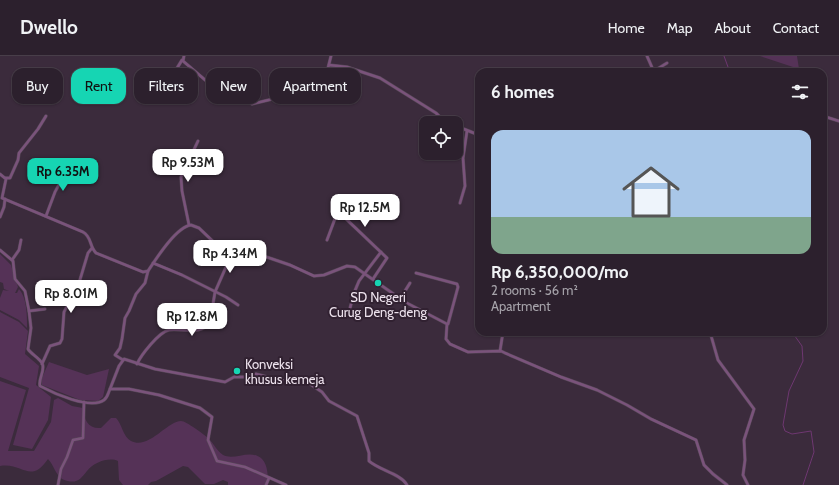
<!DOCTYPE html>
<html lang="en">
<head>
<meta charset="utf-8">
<style>
  :root { --surface:#2c202d; --page:#382d39; --text:#f1f3f6; --muted:#a6a3aa; --line:#483e49; --accent:#16d5b3 }
  body { margin:0; font-family:Cabin,sans-serif; background:var(--page); color:var(--text); height:100vh; display:flex; flex-direction:column; font-size:15px; white-space:nowrap }
  * { box-sizing:border-box; margin:0 }
  p { font-size:13px; color:var(--muted) }
  .icon { flex:none; width:22px; height:22px; fill:none; stroke:currentColor; stroke-width:2; stroke-linecap:round; stroke-linejoin:round }
  .map { position:relative; flex:1; overflow:hidden }
  .drawer { position:absolute; left:475px; top:12px; width:352px; height:268px; display:flex; flex-direction:column; background:var(--surface); border-radius:12px; box-shadow:0 1px 3px #0004,0 0 0 1px var(--line) }
  .drawer>* { flex:none }
  .banner { position:absolute; left:12px; top:12px; width:380px; height:36px; display:flex; gap:8px }
  .buttons { position:absolute; left:419px; top:60px; display:grid; gap:8px }
  .buttons a { display:grid; place-items:center; width:44px; height:44px; border-radius:8px; background:var(--surface); box-shadow:0 1px 3px #0004,0 0 0 1px var(--line); font-size:20px }
  .price { position:absolute; translate:-50% -34px; padding:0 9px; border-radius:8px; background:#fff; color:#222; font-size:13px; line-height:26px; filter:drop-shadow(0 1px 2px #0008) }
  .price::after { content:''; position:absolute; left:50%; top:24px; width:12px; height:9px; margin-left:-6px; background:inherit; clip-path:polygon(0 0,100% 0,50% 100%) }
  .price.current { background:var(--accent); color:#111 }
  ul { padding:0; list-style:none }
  li { display:grid; align-content:center; gap:8px; height:212px; padding:0 16px }
  li span { display:grid; place-items:center; height:124px; border-radius:12px; color:#555 }
  li>.icon { margin-inline-start:auto }
  span .icon { width:72px; height:72px; fill:#fffc; stroke-width:1 }
  li b { font-size:17px }
  h2 { display:flex; justify-content:space-between; align-items:center; height:48px; padding:0 16px; font-size:17px }
  .tag { padding:0 14px; border-radius:12px; background:var(--surface); box-shadow:0 1px 3px #0004,0 0 0 1px var(--line); font-size:14px; line-height:36px }
  .tag.current { background:var(--accent); color:#111 }
  header { display:flex; align-items:center; gap:24px; box-sizing:border-box; height:56px; padding:0 20px; background:var(--surface); border-bottom:1px solid var(--line) }
  header strong { font-size:19px }
  nav { display:flex; gap:22px; margin-inline-start:auto; font-size:14px }
  .map>svg:first-child { display:block }
  .green { fill:#553257 }
  .lines { fill:none; stroke-linecap:round; stroke-linejoin:round }
  .stream { stroke:#6e3771; stroke-width:1 }
  .minor-casing { stroke:#574858; stroke-width:3.5 }
  .minor { stroke:#7a537b; stroke-width:2.5 }
  .poi-dot { fill:#16d5b3; stroke:#312131; stroke-width:1.5 }
  .labels { text-anchor:middle; dominant-baseline:central; stroke-width:4; stroke-linejoin:round; paint-order:stroke }
  .poi-label { font-size:13px; fill:#ede2ed; stroke:#312131 }
</style>
</head>
<body>
<header>
<strong>Dwello</strong>
<nav><a>Home</a><a>Map</a><a>About</a><a>Contact</a></nav>
</header>
<div class="map">
<svg width="839" height="429" viewBox="0 0 839 429">
  <rect width="100%" height="100%" fill="#3b2b3c"/>
  <g class="green">
    <path d="M760,0H797L799,13Z"/>
    <path d="M0,198L11,209L18,231L15,237H17L19,233C27,242 27,259 27,272L19,264L0,254V242L3,234L9,235L4,233L3,227L0,226Z"/>
    <path d="M0,256L19,266L28,275L25,298L39,310L36,329L51,341L48,364L32,393L13,389L29,332L0,321Z"/>
    <path d="M49,306L87,319L109,313L103,341L98,345L80,344L42,329L41,324Z"/>
    <path d="M0,325L26,334L8,395H34L51,366L54,344L58,342L72,350L83,352C84,364 88,373 101,372L111,362H116C122,368 123,381 131,385C149,394 167,365 181,365C186,365 205,379 209,383C214,388 217,395 223,399C235,405 250,392 262,403C268,409 268,421 268,429H228V426L223,424L214,428H205L188,411L183,410L156,425L151,426L148,429H123L119,424L118,405C109,401 94,406 87,415C80,424 76,429 62,423C55,418 54,409 48,403C30,429 23,406 0,410Z"/>
  </g>
  <g class="lines">
    <g class="stream">
      <path d="M724,0L728,11V16"/>
      <path d="M792,276L802,290L803,305L789,335L783,369L785,375L792,378L811,375L814,396L803,429"/>
    </g>
    <defs>
      <g id="minor">
        <path d="M184,0L183,5L211,29L252,48L281,41L320,25L327,16L331,0"/>
        <path d="M647,0L654,16"/>
        <path d="M329,9L347,11L380,22L436,57L446,67"/>
        <path d="M654,15L667,7"/>
        <path d="M171,22L182,4"/>
        <path d="M823,60L839,65"/>
        <path d="M456,70L479,79"/>
        <path d="M0,118L6,123L2,142L83,176C92,181 89,190 96,197L143,216L148,215C156,203 176,171 191,169L199,172L223,195L255,197L290,209L314,220L324,219L347,210L355,211L405,246L447,268L446,283L450,288L468,296L501,295L505,297L561,321L597,334L627,349L651,363L696,384L704,409L713,418L727,429"/>
        <path d="M56,121L63,123"/>
        <path d="M5,122H10L18,104L19,97L38,73L46,60"/>
        <path d="M460,147L465,130L463,102L467,75"/>
        <path d="M46,160L55,136L63,121L66,109"/>
        <path d="M0,161L4,151L5,143"/>
        <path d="M189,169L182,135L181,121L198,85"/>
        <path d="M327,184L336,160H343L387,202L373,223"/>
        <path d="M0,194L13,205L15,223L25,235L29,255L31,272L28,293C31,298 38,301 42,307C46,314 38,322 40,330C53,337 90,354 104,344C108,341 108,337 110,333H129L159,339L200,352L212,361L208,384L217,405L245,411L286,429"/>
        <path d="M12,204L19,194L21,184"/>
        <path d="M153,207L182,219L226,241L238,249"/>
        <path d="M416,217L457,228L458,231L448,268"/>
        <path d="M352,241L365,245"/>
        <path d="M400,243L410,227"/>
        <path d="M29,255L45,253"/>
        <path d="M349,256L354,237L359,225L381,196"/>
        <path d="M710,276L718,304L754,353L744,384L745,404L743,419L748,429"/>
        <path d="M500,295L503,276"/>
        <path d="M123,304L115,299L120,292L122,283L125,262L129,255L136,238L145,227L148,215"/>
        <path d="M42,308L50,290L60,287L62,283L64,256L79,227L88,197L92,192"/>
        <path d="M137,308C141,299 159,276 169,274C181,272 202,280 210,266L215,236L233,195"/>
        <path d="M110,333L119,310L124,303L155,313L225,326L234,321H246L256,318L283,325L295,321L301,322L322,336L329,345L357,360L369,397V405C379,414 401,418 407,429"/>
        <path d="M58,429L61,413L67,401L73,384L83,382L84,346"/>
        <path d="M266,429L269,422"/>
      </g>
    </defs>
    <use href="#minor" class="minor-casing"/>
    <use href="#minor" class="minor"/>
  </g>
  <g class="poi-dot">
    <circle cx="378" cy="227" r="4"/>
    <circle cx="237" cy="315" r="4"/>
  </g>
  <g class="labels">
    <g class="poi-label">
      <text x="378" y="241">SD Negeri<tspan x="378" dy="15">Curug Deng-deng</tspan></text>
      <text x="245" y="308" text-anchor="start">Konveksi<tspan x="245" dy="15">khusus kemeja</tspan></text>
    </g>
  </g>
</svg>
<div class="buttons">
<a><svg class="icon" aria-label="locate" viewBox="0 0 24 24"><circle cx="12" cy="12" r="6"/><path d="M12 2v4M12 18v4M2 12h4M18 12h4"/></svg></a>
</div>
<b class="price" style="left:188px;top:127px">Rp 9.53M</b>
<b class="price current" style="left:63px;top:136px">Rp 6.35M</b>
<b class="price" style="left:365px;top:172px">Rp 12.5M</b>
<b class="price" style="left:230px;top:218px">Rp 4.34M</b>
<b class="price" style="left:71px;top:258px">Rp 8.01M</b>
<b class="price" style="left:192px;top:281px">Rp 12.8M</b>
<div class="banner">
<a class="tag">Buy</a>
<a class="tag current">Rent</a>
<a class="tag">Filters</a>
<a class="tag">New</a>
<a class="tag">Apartment</a>
</div>
<section class="drawer">
<h2>6 homes<svg class="icon" aria-label="filters" viewBox="0 0 24 24"><path d="M4 7h16M4 17h16"/><circle cx="9" cy="7" r="2"/><circle cx="15" cy="17" r="2"/></svg></h2>
<ul>
<li><span style="background:linear-gradient(#a9c7e8 70%,#7fa58c 0)"><svg class="icon" aria-label="home" viewBox="0 0 24 24"><path d="M3 11l9-7 9 7M6 9v11h12V9"/></svg></span><div><b>Rp 6,350,000/mo</b><p>2 rooms · 56 m²</p><p>Apartment</p></div></li>
</ul>
</section>
</div>
</body>
</html>
